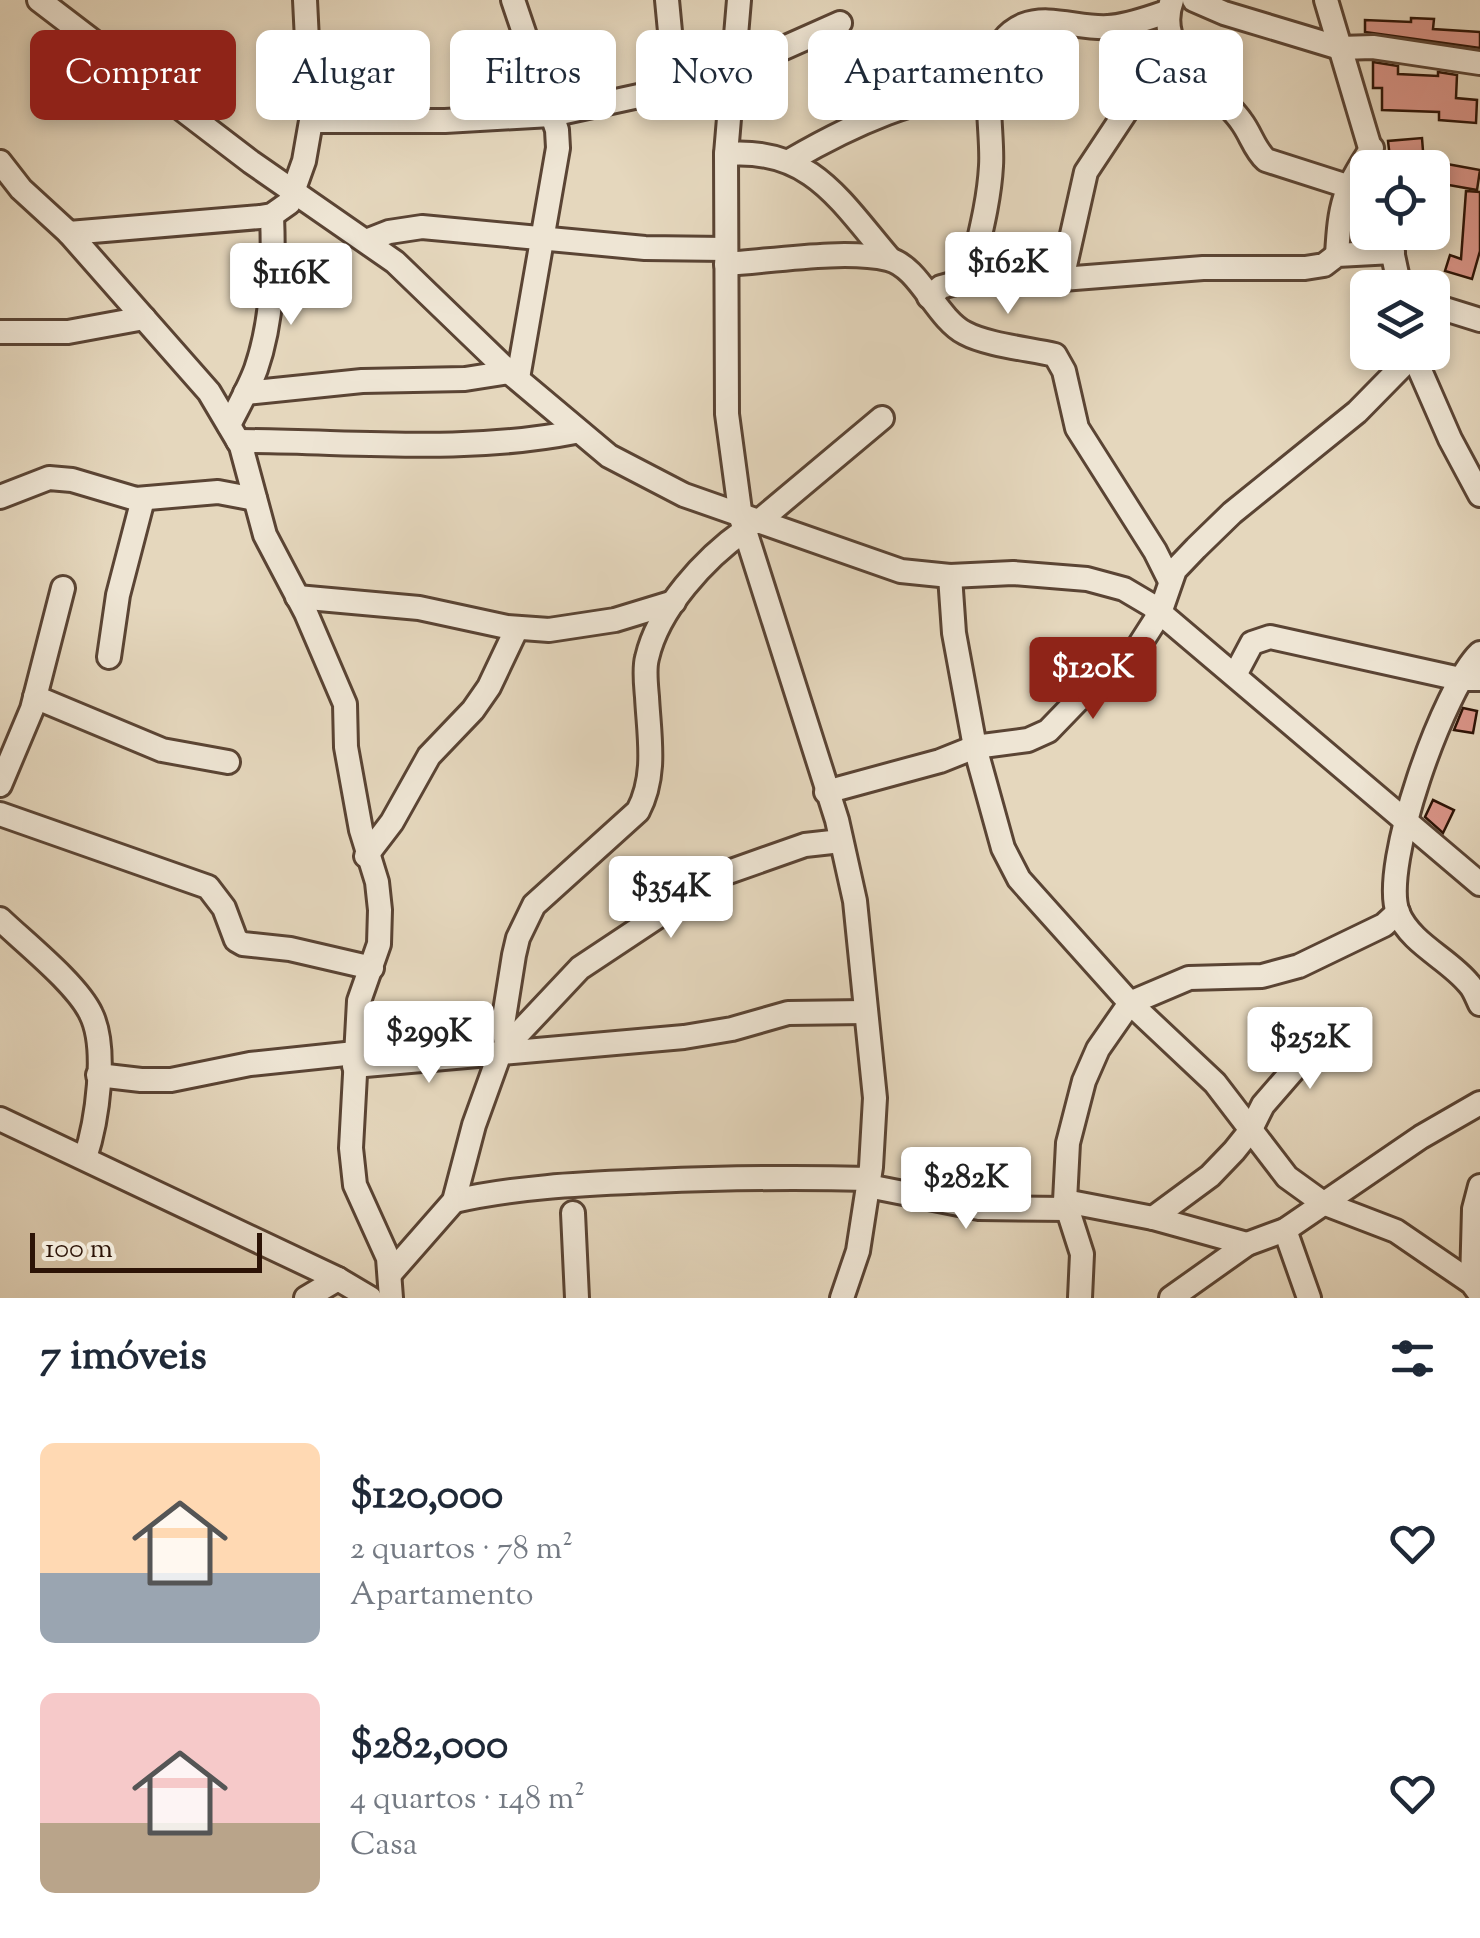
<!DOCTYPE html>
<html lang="pt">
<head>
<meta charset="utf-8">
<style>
  :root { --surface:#fff; --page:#f6f6f7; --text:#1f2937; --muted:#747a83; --accent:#8f2418 }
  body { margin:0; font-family:"Sorts Mill Goudy",serif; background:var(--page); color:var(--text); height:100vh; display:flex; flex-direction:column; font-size:38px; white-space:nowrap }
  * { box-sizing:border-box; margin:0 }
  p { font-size:32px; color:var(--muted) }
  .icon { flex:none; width:55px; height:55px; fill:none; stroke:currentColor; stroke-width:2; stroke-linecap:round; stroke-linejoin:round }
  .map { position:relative; height:1298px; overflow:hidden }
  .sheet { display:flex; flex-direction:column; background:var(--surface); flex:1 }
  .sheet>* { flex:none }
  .banner { position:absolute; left:30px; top:30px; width:1420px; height:90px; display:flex; gap:20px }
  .controls { position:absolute; left:1350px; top:150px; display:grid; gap:20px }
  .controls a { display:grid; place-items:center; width:100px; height:100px; border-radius:15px; background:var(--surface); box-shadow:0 5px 15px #0003; font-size:50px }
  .scale { position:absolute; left:30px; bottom:25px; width:232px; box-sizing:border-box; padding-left:10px; border:5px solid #2c1306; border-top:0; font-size:28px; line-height:35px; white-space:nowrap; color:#2c1306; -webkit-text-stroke:8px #eee5d4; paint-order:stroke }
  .price { position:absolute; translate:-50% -85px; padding:0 22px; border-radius:10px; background:#fff; color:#222; font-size:32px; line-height:65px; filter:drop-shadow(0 2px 5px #0008) }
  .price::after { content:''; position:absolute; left:50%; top:60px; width:30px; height:22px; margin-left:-15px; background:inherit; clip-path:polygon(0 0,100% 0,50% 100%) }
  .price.on { background:var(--accent); color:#fff }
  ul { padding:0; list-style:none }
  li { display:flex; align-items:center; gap:30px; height:250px; padding:0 40px }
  li span { display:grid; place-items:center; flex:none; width:280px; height:200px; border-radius:15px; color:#555 }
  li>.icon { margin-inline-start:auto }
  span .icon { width:120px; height:120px; fill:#fffc; stroke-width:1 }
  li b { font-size:42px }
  h2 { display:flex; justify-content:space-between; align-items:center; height:120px; padding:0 40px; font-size:42px }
  .pill { padding:0 35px; border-radius:15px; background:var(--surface); box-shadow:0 5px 15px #0003; font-size:35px; line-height:90px }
  .pill.on { background:var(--accent); color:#fff }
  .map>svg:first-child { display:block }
  .building { fill:#db9589; stroke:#2c1306; stroke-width:2.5 }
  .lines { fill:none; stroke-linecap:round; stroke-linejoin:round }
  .minor-casing { stroke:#5a4434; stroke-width:28 }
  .minor { stroke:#eee5d4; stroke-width:22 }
</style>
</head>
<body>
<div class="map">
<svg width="1480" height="1298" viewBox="0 0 1480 1298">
  <rect width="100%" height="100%" fill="#e5d7bd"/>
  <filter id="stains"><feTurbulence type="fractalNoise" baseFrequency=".002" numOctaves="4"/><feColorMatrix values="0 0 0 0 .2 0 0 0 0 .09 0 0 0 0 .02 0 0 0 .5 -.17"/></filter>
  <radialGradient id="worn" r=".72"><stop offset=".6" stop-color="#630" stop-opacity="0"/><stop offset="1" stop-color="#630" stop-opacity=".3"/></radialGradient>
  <g class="building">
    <path d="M1411,18L1434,19L1433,29L1480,32V48L1365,32V20L1411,22Z"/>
    <path d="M1373,62L1398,66V74L1438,76V72L1457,75L1456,98L1477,100L1476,123L1439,120V112L1382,110V88H1373Z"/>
    <path d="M1422,138L1424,164L1391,167L1388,141Z"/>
    <path d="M1447,164L1480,170L1477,190L1443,184Z"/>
    <path d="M1466,191L1480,192V251L1472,279L1445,271L1450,255L1461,259Z"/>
    <path d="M1463,708L1477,711L1473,733L1454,730Z"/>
    <path d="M1433,800L1454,810L1443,833L1425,817Z"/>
  </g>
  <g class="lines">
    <defs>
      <g id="minor">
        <path d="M39,0L251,162L395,262L509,372L609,456L684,495L901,571L950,576L1013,573L1087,579L1124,589L1151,605L1480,884"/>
        <path d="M513,0L557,130L558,148L518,378"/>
        <path d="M667,0L671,42L686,93"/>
        <path d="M739,0L726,154L727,414L741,518L837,820L855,901L875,1098L871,1167L858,1251L842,1298"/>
        <path d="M1172,0C1152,53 1215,84 1241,121C1251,134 1254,149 1266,160L1347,186"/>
        <path d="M1194,0L1224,13L1340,48L1373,47L1480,63"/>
        <path d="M1326,0L1376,168"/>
        <path d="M732,71L840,23"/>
        <path d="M311,121H445L551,115L648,94L686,93L732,84"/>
        <path d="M726,154C811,147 840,201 890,259"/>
        <path d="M791,160C846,128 925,90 989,92"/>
        <path d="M0,162L21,189L69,233L209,392L241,446L265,535L306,613L345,704L346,747L361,830L377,882L380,910L379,944L359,1001L351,1148L355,1185L388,1258L391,1298"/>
        <path d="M1388,232L1400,288"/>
        <path d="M69,233L260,217L272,215L289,203L304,161L311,121L305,0"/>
        <path d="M366,241L389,232L422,227L645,248L725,249"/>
        <path d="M1337,255C1340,204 1343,191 1372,148"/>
        <path d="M726,264C772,261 844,249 888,259C919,266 936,318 965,333C987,345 1030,349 1055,355L1064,371L1077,428L1155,551L1170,581"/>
        <path d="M970,279C978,242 989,204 991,166C994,124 972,47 1024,25C1049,15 1081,29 1108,27C1128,26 1148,18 1167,12"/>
        <path d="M1062,279L1086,172L1131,104L1175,51"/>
        <path d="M929,297L941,287L970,279H1062L1203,268H1305L1324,265L1337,255L1393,252"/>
        <path d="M1432,305L1480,320"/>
        <path d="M0,332H68L144,318"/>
        <path d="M1412,352L1450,439L1480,495"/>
        <path d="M245,393L362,381L465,379L509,372"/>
        <path d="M229,425C238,407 249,388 256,369C273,320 274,265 272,215"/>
        <path d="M238,441C351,441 463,454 575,432"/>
        <path d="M0,497L49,478L72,480L136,499L218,492L255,499"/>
        <path d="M758,522L882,418"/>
        <path d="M950,576L954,633L975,747L1003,848L1019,879L1130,1003L1215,1083L1287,1177L1323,1203L1396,1231L1472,1283L1480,1294"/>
        <path d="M297,597L419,608L507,627L549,630L615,620L674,602"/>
        <path d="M1480,653C1444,687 1380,866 1398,913C1411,944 1449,959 1469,984C1474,989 1477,998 1480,1004"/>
        <path d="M109,657L118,595L143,499"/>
        <path d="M1235,675L1252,643L1270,637L1460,679H1480"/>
        <path d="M35,697L162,750L228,762"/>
        <path d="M0,785L32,709L63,588"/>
        <path d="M826,792L940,761L975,747L1028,740L1048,731L1077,701L1135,652L1160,613L1175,570L1196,548L1232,513L1357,412L1412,356"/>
        <path d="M0,814L208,887L224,908L236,940L243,944L290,949L372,968"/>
        <path d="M366,856L392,822L429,756L473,710L489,687L517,628"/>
        <path d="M0,919C25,943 77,984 91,1014C108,1048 97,1122 85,1158"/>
        <path d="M506,1045L503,1024L514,955L518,938L534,905L638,811C657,775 649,736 647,697C646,685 644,669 647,658C658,609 705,558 745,530"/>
        <path d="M354,1066L684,1037L732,1029L788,1013L865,1012"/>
        <path d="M98,1075L141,1080H171L250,1064L355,1053"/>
        <path d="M0,1119L338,1279L370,1298"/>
        <path d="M868,1186L979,1208L1068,1209"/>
        <path d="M454,1201C520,1186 586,1184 653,1181C725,1178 797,1177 869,1179"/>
        <path d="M1065,1201L1153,1218L1247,1244"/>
        <path d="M573,1213L577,1298"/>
        <path d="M1153,1218L1210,1176L1234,1151L1250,1131L1263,1105L1329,1029"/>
        <path d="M1285,1230L1309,1298"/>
        <path d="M390,1274L454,1201L474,1125L500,1053L580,968L720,875L805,845L841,841"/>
        <path d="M1472,1283L1474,1209L1480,1186"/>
        <path d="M306,1298L338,1279"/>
        <path d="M1080,1298L1082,1254L1065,1201L1068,1143L1084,1081L1098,1049L1130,1003L1189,978L1262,976L1299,966L1384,925L1398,912"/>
        <path d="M1171,1298L1247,1244L1285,1230L1421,1137L1480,1103"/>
      </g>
    </defs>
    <use href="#minor" class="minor-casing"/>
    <use href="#minor" class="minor"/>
  </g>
  <rect width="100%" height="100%" filter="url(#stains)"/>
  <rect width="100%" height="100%" fill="url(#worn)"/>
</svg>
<div class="controls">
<a><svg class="icon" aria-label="locate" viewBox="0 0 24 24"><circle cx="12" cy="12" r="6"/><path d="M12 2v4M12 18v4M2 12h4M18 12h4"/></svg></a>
<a><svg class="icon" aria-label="layers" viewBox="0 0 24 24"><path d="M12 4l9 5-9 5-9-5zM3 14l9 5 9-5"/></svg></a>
</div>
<div class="scale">100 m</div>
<b class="price" style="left:1008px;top:317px">$162K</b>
<b class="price" style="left:291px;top:328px">$116K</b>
<b class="price on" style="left:1093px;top:722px">$120K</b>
<b class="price" style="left:671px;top:941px">$354K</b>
<b class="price" style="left:429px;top:1086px">$299K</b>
<b class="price" style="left:1310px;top:1092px">$252K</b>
<b class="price" style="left:966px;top:1232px">$282K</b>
<div class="banner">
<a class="pill on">Comprar</a>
<a class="pill">Alugar</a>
<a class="pill">Filtros</a>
<a class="pill">Novo</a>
<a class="pill">Apartamento</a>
<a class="pill">Casa</a>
</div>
</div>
<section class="sheet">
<h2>7 imóveis<svg class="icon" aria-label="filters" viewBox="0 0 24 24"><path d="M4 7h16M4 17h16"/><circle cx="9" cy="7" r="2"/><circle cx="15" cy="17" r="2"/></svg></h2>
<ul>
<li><span style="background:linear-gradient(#ffd9b3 65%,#9aa5b1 0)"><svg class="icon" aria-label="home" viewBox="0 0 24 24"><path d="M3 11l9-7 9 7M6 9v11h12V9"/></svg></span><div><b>$120,000</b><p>2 quartos · 78 m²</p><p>Apartamento</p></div><svg class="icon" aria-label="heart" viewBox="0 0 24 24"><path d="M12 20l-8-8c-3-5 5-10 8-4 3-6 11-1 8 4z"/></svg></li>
<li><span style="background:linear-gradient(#f6c9c9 65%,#b9a48a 0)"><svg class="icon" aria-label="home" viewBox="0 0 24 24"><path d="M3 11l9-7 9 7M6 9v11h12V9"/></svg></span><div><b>$282,000</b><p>4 quartos · 148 m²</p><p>Casa</p></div><svg class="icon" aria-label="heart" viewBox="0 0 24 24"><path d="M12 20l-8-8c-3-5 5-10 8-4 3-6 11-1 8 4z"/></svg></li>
</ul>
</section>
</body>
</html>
